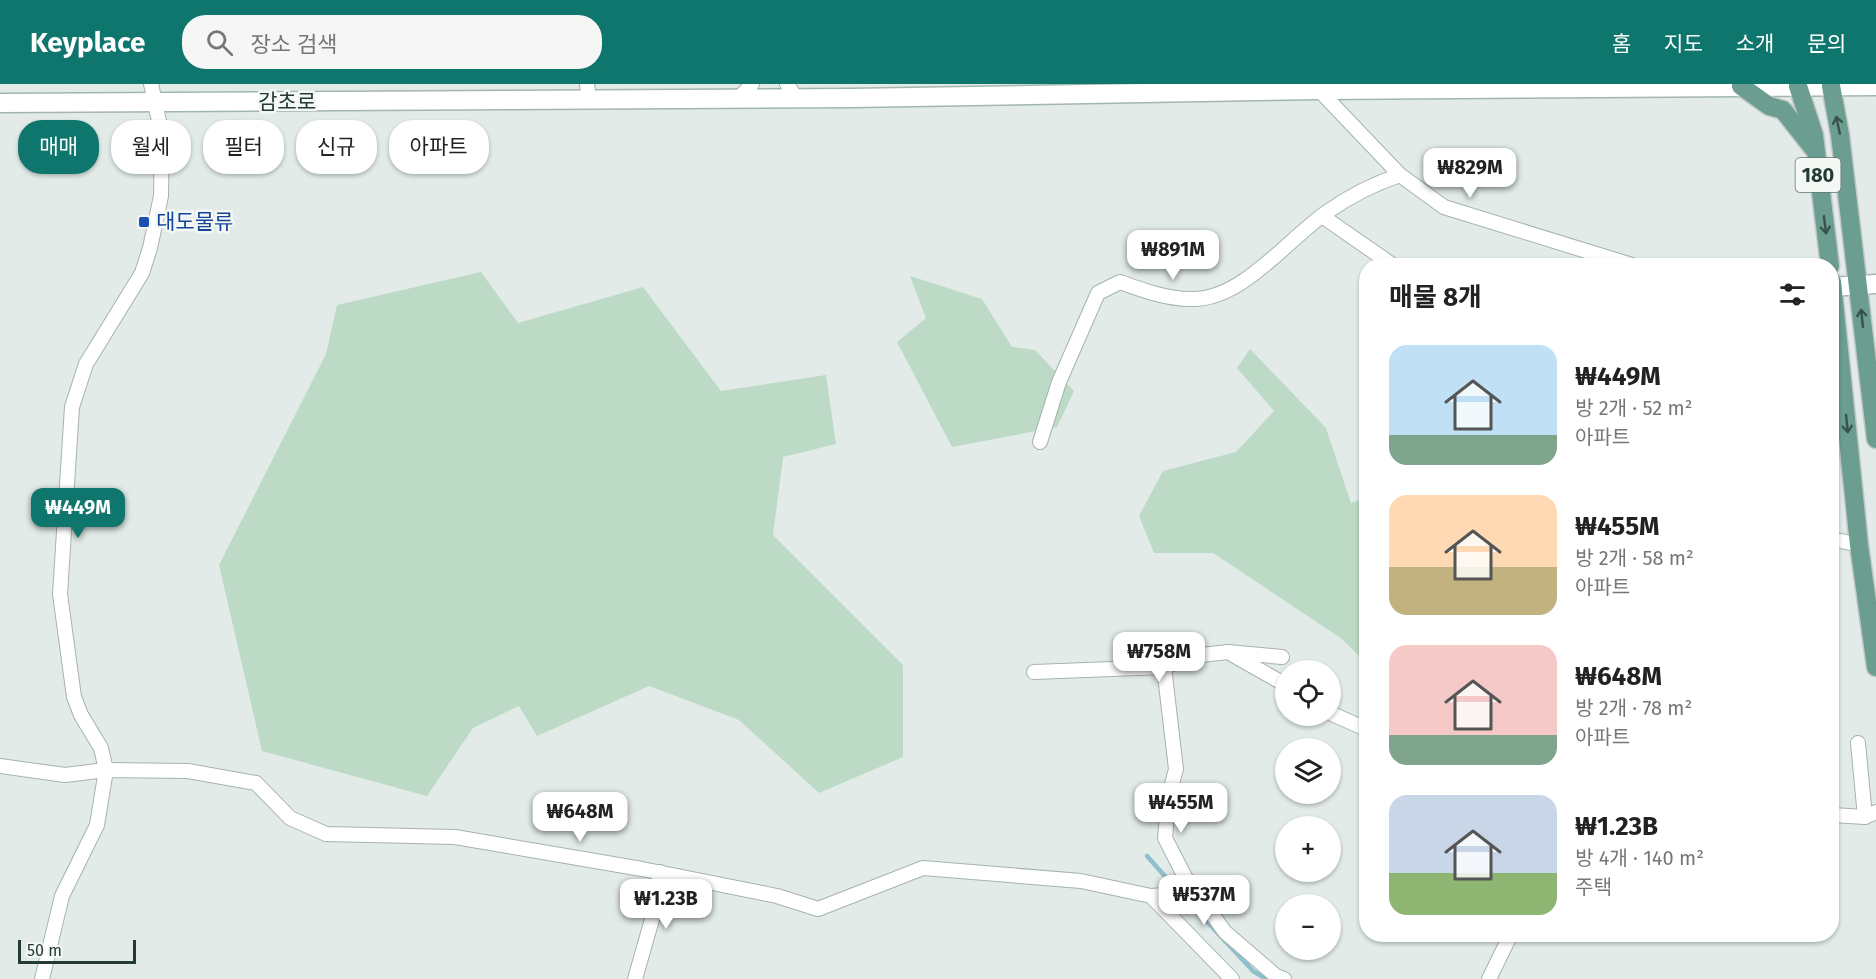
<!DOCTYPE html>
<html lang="ko">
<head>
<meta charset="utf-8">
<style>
  :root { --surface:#fff; --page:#f6f6f6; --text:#222; --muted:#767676; --accent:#0f766e }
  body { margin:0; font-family:"Fira Sans","Noto Sans KR",sans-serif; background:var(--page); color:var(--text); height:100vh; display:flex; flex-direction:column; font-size:22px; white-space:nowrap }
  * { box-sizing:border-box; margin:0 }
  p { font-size:20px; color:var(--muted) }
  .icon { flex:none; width:33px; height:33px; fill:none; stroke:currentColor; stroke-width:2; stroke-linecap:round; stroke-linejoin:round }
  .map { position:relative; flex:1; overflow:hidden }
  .details { position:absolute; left:1359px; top:174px; width:480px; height:684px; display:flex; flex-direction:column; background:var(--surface); border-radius:24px; box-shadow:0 2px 4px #0004 }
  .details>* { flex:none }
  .hud { position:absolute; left:18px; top:36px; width:570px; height:54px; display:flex; gap:12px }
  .fabs { position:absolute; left:1275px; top:576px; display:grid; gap:12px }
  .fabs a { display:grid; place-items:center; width:66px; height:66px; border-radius:50%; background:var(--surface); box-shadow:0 2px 4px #0004; font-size:30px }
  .scale { position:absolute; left:18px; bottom:15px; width:118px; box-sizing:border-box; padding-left:6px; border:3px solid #243b35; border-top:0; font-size:16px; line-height:21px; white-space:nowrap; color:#243b35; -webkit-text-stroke:4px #f3f8f5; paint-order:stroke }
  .price { position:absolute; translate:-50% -51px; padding:0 14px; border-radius:12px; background:#fff; color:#222; font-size:20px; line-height:39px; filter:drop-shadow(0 2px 3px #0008) }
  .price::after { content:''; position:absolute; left:50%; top:36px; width:18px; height:14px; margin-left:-9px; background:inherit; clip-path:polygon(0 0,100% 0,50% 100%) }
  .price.selected { background:var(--accent); color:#fff }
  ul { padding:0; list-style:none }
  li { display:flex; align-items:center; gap:18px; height:150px; padding:0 30px }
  li span { display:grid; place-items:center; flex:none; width:168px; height:120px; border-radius:18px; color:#555 }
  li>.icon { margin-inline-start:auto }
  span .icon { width:72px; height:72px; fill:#fffc; stroke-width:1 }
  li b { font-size:26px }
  h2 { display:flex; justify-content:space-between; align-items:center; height:72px; padding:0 30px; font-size:26px }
  .chip { padding:0 21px; border-radius:24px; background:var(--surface); box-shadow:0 2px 4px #0004; font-size:21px; line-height:54px }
  .chip.selected { background:var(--accent); color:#fff }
  header { display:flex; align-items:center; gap:36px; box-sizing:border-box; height:84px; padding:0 30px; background:var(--accent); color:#fff }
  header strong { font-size:28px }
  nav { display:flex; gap:33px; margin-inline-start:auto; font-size:21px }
  .search { width:420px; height:54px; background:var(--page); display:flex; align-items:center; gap:15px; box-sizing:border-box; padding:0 21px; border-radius:24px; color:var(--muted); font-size:22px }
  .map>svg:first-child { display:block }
  .green { fill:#bddac6 }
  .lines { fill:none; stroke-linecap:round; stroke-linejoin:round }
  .stream { stroke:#8fc0cb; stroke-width:4.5 }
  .street-casing { stroke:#a5b3af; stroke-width:16 }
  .secondary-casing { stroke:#a2b6af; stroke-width:21 }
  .primary-casing { stroke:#c2c8c6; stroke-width:21 }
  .street { stroke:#fff; stroke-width:14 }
  .secondary { stroke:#fff; stroke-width:18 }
  .primary { stroke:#6b9d91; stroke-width:18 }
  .oneway { stroke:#36544c }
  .transit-dot { fill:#1a4fb4; stroke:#f3f8f5; stroke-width:2 }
  .labels { text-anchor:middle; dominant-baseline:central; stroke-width:5; stroke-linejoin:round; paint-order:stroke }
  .shield { fill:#f3f8f5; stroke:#62746f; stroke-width:1.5 }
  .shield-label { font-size:20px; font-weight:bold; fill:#243b35 }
  .street-label { font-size:21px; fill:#243b35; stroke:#f3f8f5 }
  .transit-label { font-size:21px; fill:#164399; stroke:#f3f8f5; text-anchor:start }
</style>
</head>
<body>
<header>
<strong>Keyplace</strong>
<div class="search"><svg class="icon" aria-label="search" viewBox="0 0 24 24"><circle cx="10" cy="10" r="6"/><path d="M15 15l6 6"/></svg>장소 검색</div>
<nav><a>홈</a><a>지도</a><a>소개</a><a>문의</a></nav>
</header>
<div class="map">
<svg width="1876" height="895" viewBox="0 0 1876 895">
  <rect width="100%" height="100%" fill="#e2ebe8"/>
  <g class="green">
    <path d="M481,188L518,239L643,203L721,307L826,291L836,360L783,373L773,451L903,581V673L819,709L739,636L649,602L537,652L519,622L473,644L427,712L262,667L219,481L326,270L337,221Z"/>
    <path d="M910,192L982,215L1012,263L1035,266L1074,307L1057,343L952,363L897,258L926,234Z"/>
    <path d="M1250,265L1326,344L1351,419L1366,413V579L1342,555L1213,469H1154L1139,432L1163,387L1236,368L1274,327L1237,284Z"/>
  </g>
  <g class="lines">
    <g class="stream">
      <path d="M1147,772L1179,808"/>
      <path d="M1185,814L1253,887L1266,895"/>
    </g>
    <defs>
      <g id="street">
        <path d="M587,0L589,15"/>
        <path d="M787,0L796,14"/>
        <path d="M1319,6L1400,91L1444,123L1635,182"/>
        <path d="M739,14L752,0"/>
        <path d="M1322,132L1394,182"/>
        <path d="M1040,358L1059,298L1098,209L1120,198C1142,206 1166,215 1191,215C1241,217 1288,155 1327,128C1350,112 1373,100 1400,91"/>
        <path d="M1832,455L1859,461"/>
        <path d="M1233,571L1286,601"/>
        <path d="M1164,583L1176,685L1169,711L1165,754L1185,793L1225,848L1276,892L1284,895"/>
        <path d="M1034,588L1164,583L1193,572L1228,568L1282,573"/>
        <path d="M1330,629L1366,645"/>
        <path d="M1858,659L1865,733"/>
        <path d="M0,682L65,691L106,686L188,687L256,699L290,734L326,750L455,753L642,785L777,812L818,825L923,784L1081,797L1151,812L1197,809"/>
        <path d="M1832,731L1865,733L1876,728"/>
        <path d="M1151,812L1232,895"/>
        <path d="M42,895L62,812L97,741L106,686L101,664L81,631L74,613L60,510L72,323L86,280L142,189L150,164L161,112L162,51L151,0"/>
        <path d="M635,895L653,832L660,788"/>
        <path d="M1489,895L1510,852"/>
      </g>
      <g id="secondary">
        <path d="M0,19L852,14L1319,6L1876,2"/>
        <path d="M1832,203L1876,200"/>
      </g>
      <g id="primary">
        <path d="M1741,2L1769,22L1783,26L1813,64"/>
        <path d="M1798,2L1814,51L1830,182"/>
        <path d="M1831,2L1840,51L1876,355"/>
        <path d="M1832,198L1859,461L1876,583"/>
      </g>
    </defs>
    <use href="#street" class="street-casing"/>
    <use href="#secondary" class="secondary-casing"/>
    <use href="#primary" class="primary-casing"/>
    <use href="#street" class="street"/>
    <use href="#secondary" class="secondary"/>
    <use href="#primary" class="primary"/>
  </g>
  <defs><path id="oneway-shaft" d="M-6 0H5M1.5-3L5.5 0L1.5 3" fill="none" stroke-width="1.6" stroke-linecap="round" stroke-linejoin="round" transform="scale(1.5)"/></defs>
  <g class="oneway">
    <use href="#oneway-shaft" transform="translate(1838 41) rotate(-102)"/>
    <use href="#oneway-shaft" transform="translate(1825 141) rotate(83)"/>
    <use href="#oneway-shaft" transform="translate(1862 234) rotate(-96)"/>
    <use href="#oneway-shaft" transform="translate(1847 340) rotate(84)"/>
  </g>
  <rect class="transit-dot" x="138" y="132" width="12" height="12" rx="3"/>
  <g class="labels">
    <rect class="shield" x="1795.5" y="74" width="45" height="34" rx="4.5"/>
    <g class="shield-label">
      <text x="1818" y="91">180</text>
    </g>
    <g class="street-label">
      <text x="287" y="18">감초로</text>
    </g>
    <g class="transit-label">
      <text x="156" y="138">대도물류</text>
    </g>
  </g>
</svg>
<div class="fabs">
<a><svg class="icon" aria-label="locate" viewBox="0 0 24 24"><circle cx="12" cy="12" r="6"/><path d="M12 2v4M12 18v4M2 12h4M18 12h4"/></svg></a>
<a><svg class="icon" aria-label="layers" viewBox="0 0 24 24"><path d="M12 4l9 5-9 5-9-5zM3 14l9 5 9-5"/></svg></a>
<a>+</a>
<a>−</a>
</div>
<div class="scale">50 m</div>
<b class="price" style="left:1470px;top:115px">₩829M</b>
<b class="price" style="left:1173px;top:197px">₩891M</b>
<b class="price selected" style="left:78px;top:455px">₩449M</b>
<b class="price" style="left:1159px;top:599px">₩758M</b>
<b class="price" style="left:1181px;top:750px">₩455M</b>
<b class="price" style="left:580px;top:759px">₩648M</b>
<b class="price" style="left:1204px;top:842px">₩537M</b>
<b class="price" style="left:666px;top:846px">₩1.23B</b>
<div class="hud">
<a class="chip selected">매매</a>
<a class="chip">월세</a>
<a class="chip">필터</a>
<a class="chip">신규</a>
<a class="chip">아파트</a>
</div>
<section class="details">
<h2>매물 8개<svg class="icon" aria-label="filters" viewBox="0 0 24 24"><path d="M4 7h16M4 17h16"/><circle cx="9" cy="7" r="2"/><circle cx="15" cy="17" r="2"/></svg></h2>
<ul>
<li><span style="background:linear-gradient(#bfe0f5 75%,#7fa58c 0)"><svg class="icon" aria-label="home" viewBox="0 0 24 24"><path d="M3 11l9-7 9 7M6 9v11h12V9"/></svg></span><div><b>₩449M</b><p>방 2개 · 52 m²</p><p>아파트</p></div></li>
<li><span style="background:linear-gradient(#ffd9b3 60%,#c2b280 0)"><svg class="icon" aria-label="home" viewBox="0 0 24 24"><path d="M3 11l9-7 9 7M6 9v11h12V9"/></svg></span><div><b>₩455M</b><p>방 2개 · 58 m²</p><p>아파트</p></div></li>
<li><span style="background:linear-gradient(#f6c9c9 75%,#7fa58c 0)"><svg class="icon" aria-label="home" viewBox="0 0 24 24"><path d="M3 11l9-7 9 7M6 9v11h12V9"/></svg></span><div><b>₩648M</b><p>방 2개 · 78 m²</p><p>아파트</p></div></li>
<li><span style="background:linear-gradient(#c9d6e8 65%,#8fb573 0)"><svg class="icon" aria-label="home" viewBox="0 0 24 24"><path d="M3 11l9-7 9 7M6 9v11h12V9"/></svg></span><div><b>₩1.23B</b><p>방 4개 · 140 m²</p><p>주택</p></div></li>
</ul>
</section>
</div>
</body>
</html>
